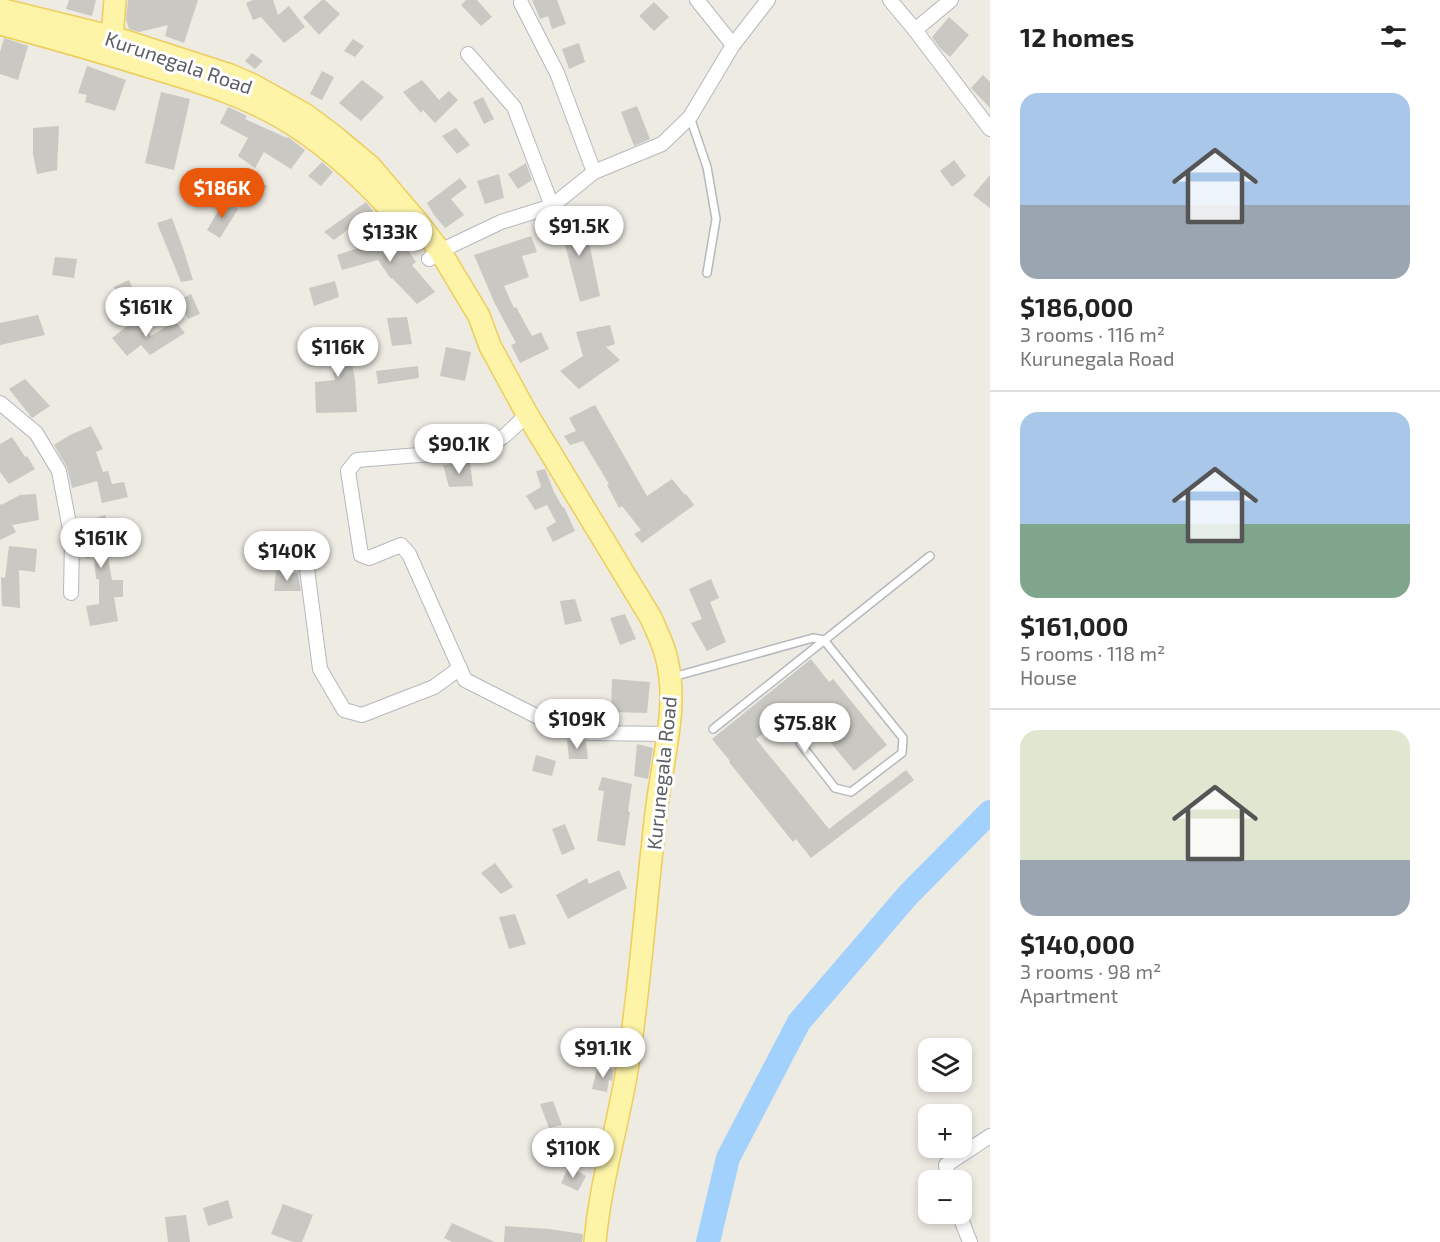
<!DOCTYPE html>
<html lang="en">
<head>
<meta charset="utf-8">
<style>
  :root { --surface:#fff; --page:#f2f2f2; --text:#222; --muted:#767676; --line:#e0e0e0; --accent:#ea580c }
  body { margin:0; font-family:"Exo 2",sans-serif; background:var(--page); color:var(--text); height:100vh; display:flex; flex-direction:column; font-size:22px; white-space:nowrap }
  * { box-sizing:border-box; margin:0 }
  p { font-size:20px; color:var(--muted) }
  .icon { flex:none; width:33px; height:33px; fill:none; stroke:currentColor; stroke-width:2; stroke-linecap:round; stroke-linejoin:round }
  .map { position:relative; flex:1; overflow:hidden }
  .panel { display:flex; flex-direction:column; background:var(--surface); width:450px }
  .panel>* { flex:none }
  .controls { position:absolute; left:918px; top:1038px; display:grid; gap:12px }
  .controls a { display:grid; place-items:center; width:54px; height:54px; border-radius:12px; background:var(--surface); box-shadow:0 3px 9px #0003; font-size:30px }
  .price { position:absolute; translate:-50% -51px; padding:0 14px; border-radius:21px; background:#fff; color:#222; font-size:20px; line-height:39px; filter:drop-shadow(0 2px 3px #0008) }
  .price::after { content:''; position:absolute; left:50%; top:36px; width:18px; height:14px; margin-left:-9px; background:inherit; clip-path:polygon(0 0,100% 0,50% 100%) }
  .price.selected { background:var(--accent); color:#fff }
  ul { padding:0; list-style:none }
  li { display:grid; align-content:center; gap:12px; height:318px; padding:0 30px }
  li+li { border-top:2px solid var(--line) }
  li span { display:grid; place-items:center; height:186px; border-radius:18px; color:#555 }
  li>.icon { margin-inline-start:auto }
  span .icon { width:108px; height:108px; fill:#fffc; stroke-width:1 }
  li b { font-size:26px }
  h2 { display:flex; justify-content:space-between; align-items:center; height:72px; padding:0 30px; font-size:26px }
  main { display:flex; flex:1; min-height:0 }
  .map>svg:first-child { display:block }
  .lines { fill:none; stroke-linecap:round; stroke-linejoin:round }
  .river { stroke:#a3d1fd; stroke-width:24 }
  .building { fill:#cac8c2 }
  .service-casing { stroke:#b5b8bd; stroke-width:10 }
  .minor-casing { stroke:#b5b8bd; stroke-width:16 }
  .primary-casing { stroke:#eecd5b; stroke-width:24 }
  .service { stroke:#fff; stroke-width:7 }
  .minor { stroke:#fff; stroke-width:14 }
  .primary { stroke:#fdf4a8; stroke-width:21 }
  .labels { text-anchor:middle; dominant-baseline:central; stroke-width:6; stroke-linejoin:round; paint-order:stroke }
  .street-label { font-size:20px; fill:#5b5e63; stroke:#fff }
</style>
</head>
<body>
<main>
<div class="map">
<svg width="990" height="1242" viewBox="0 0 990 1242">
  <rect width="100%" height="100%" fill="#edebe2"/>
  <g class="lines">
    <path class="river" d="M708,1242L728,1158L799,1022L908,895L990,812"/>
  </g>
  <g class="building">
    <path d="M69,0H96L92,16L66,9Z"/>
    <path d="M128,0H198L184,43L165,36L168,25L139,32L129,29L126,19Z"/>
    <path d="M253,0H273L278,15L289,6L305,27L284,43L261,17L253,20L246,3Z"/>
    <path d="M322,0H325L340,14L319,35L303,17Z"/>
    <path d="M466,0H477L492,17L481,26L461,5Z"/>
    <path d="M532,0H557L566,24L552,29L548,16L540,19Z"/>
    <path d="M654,2L669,17L654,31L639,16Z"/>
    <path d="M949,17L969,35L950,57L940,48L932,37Z"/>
    <path d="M4,38L28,46L18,80L0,74V52Z"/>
    <path d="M353,39L364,46L355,57L344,51Z"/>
    <path d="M579,43L585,62L569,69L562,49Z"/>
    <path d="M252,53L263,61L255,69L245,61Z"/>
    <path d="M87,66L126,80L115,111L85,102L87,95L78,93Z"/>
    <path d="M322,71L334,77L322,100L310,94Z"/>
    <path d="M983,75L990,82V108L971,88Z"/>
    <path d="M362,80L384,97L361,121L339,103Z"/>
    <path d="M422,80L439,100L449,91L458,100L435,123L423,110L421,113L403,92Z"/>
    <path d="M161,92L190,99L174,170L145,163Z"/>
    <path d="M483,97L494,119L484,124L473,102Z"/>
    <path d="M637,106L650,139L634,146L621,112Z"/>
    <path d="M228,107L247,116L245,119L287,138L288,137L305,150L291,169L264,152L255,168L238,156L248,138L220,123Z"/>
    <path d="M59,126L57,170L37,174L33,154V128Z"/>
    <path d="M456,128L470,145L457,154L442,136Z"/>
    <path d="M954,160L966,176L952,187L940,171Z"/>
    <path d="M322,162L333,172L321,186L308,176Z"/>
    <path d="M526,163L532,180L518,189L508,174Z"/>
    <path d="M499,174L504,198L485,204L477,181Z"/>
    <path d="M990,175V208L973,195Z"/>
    <path d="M460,178L467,187L451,199L464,215L445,228L434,215L427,203Z"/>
    <path d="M256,180L267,186L257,202L248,197Z"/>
    <path d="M224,201L238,209L220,238L207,230Z"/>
    <path d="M366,202L373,211L334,240L324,232Z"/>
    <path d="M564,216L568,224L584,218L600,296L580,302L563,237L561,238L554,218Z"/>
    <path d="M172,218L184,251L193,280L181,282L157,223Z"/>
    <path d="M390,225L402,252L407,249L416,262L412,265L435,292L417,304L392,278L391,279L378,260L342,270L337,255L368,245L364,236Z"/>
    <path d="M531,236L537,252L522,256L529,277L504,286L514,308L516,307L532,336L541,332L549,349L520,363L511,345L516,343L495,304L474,255Z"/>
    <path d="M55,257L77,259L74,278L52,275Z"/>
    <path d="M129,280L140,304L124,311L114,287Z"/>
    <path d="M335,281L339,297L314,306L309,288Z"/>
    <path d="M191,294L200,314L188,319L179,300Z"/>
    <path d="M38,315L45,335L0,345V323Z"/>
    <path d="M407,317L412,344L392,346L387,318Z"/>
    <path d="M136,319L151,336L175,321L185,333L150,355L141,345L127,356L112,338Z"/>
    <path d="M610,325L615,344L606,347L620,360L579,389L560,371L583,356L576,332Z"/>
    <path d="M328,333L353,334L352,348H349L355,379L357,412L316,413L315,382L335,380L327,345Z"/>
    <path d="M446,347L471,352L465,381L440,376Z"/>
    <path d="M418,366L419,378L378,384L376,371Z"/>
    <path d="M25,379L50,406L32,418L9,389Z"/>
    <path d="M595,405L647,496L672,479L685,495L686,494L694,505L642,543L634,534L641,530L622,506L619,508L607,485L609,484L583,441L570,445L564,436L576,431L569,418Z"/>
    <path d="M91,426L103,449L96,452L103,472L108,471L112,484L124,482L128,497L102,503L97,481L72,488L67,467L54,445L70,435Z"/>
    <path d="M12,437L25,457L27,456L35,469L9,484L0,472V444Z"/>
    <path d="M470,462L473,486L449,487L443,465Z"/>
    <path d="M545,469L554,492L563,508L564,507L575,531L553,542L546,528L556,522L547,505L535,510L526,496L541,487L536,471Z"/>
    <path d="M36,494L39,520L12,525L16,532L0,540V503L1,505L20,495Z"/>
    <path d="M105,515L113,536L116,550L107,552L112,580H123V597H114L118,621L90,626L86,606L99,604V579H96L94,556L87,559L82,544L83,543L78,524Z"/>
    <path d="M9,546L37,549L35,572L19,570L20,608L2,606L1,577L5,578Z"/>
    <path d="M276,571L298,573L301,591H274Z"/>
    <path d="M711,579L719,598L710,602L726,642L707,651L691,623L702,619L689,589Z"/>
    <path d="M575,599L582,621L565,625L560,601Z"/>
    <path d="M625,614L636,639L620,645L610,618Z"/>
    <path d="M811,659L829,682L833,679L887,745L854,771L799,704L756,739L829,829L906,770L914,780L811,858L796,839L793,842L729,762L730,761L712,739Z"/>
    <path d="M612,679L650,682L647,713L611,712Z"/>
    <path d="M567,740L586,741L588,759H569Z"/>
    <path d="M637,744L653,748L648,779L634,776Z"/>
    <path d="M536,755L556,761L552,776L532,771Z"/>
    <path d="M602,777L632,784L628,811L630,812L625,846L597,841L604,791L598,790Z"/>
    <path d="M565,824L575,849L562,855L552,829Z"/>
    <path d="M495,863L513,887L501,894L481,873Z"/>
    <path d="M619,870L627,888L568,919L556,895L587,878L589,884Z"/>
    <path d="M515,914L526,944L509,949L499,917Z"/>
    <path d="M598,1065L614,1070L612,1081L609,1080L607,1092L592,1089Z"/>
    <path d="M553,1101L562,1125L549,1128L540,1104Z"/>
    <path d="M569,1166L586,1176L578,1191L561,1183Z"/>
    <path d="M228,1200L233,1218L208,1226L203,1208Z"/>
    <path d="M283,1204L313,1215L302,1242H293L271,1234Z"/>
    <path d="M186,1215L190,1242H168L165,1217Z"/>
    <path d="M452,1223L495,1242H452L444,1238Z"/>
    <path d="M505,1226L549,1229L583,1234L582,1242H504Z"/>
  </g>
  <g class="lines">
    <defs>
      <g id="service">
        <path d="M690,117L707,167L716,219L707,273"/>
        <path d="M673,677L813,638L824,640L903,738L902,753L851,792L835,788L800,743"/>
        <path d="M713,729L930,556"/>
      </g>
      <g id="minor">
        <path d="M697,0L733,45"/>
        <path d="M890,0L915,30L990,129"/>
        <path d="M521,3L557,73L594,172"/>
        <path d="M915,30L951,0"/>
        <path d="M468,54L514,107L552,206"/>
        <path d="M429,259L440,251L501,222L552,206L594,172L662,144L690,117L733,45L768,0"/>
        <path d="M0,403L36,433L59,471L72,540L71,593"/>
        <path d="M527,414C508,434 498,445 469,451L357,460L348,471L361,555L369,558L401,545L409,554L465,680L564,730L591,733L669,734"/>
        <path d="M307,569L320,669L344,710L362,715L434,687L460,668"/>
        <path d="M948,1180L946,1165L990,1136"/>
        <path d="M959,1214L970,1242"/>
      </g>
      <g id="primary">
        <path d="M0,9L113,37L230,75L253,85L306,115L334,136L370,166L416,220L440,251L479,316L490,346L527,414L651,618C657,632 664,645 667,660C676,698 668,736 662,773C658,796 655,818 653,841C644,919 639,998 626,1076C616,1132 600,1186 595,1242"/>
        <path d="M0,24C56,39 111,55 166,72C205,84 244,96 280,117C320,140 360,176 391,210"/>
        <path d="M111,50L115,0"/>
      </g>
    </defs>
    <use href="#service" class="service-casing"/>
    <use href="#minor" class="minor-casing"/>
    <use href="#primary" class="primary-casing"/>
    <use href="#service" class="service"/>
    <use href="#minor" class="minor"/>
    <use href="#primary" class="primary"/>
  </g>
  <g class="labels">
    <g class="street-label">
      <text transform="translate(179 62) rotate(19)">Kurunegala Road</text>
      <text transform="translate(661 773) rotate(-84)">Kurunegala Road</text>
    </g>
  </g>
</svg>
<div class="controls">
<a><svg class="icon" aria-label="layers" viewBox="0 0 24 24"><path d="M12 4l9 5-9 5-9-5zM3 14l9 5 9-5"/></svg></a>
<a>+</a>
<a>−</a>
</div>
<b class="price selected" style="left:222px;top:219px">$186K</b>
<b class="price" style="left:579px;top:257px">$91.5K</b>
<b class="price" style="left:390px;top:263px">$133K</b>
<b class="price" style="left:146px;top:338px">$161K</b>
<b class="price" style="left:338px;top:378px">$116K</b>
<b class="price" style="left:459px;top:475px">$90.1K</b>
<b class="price" style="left:101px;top:569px">$161K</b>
<b class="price" style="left:287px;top:582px">$140K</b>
<b class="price" style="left:577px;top:750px">$109K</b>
<b class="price" style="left:805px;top:754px">$75.8K</b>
<b class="price" style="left:603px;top:1079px">$91.1K</b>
<b class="price" style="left:573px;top:1179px">$110K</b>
</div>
<section class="panel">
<h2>12 homes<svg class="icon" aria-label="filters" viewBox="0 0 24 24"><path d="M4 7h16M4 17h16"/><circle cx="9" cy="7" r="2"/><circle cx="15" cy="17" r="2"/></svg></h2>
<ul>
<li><span style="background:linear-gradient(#a9c7e8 60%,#9aa5b1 0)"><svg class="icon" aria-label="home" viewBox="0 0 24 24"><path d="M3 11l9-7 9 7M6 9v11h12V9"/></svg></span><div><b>$186,000</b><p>3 rooms · 116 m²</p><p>Kurunegala Road</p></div></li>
<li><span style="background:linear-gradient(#a9c7e8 60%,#7fa58c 0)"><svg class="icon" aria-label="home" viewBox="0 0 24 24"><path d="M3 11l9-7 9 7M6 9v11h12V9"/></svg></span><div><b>$161,000</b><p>5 rooms · 118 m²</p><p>House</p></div></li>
<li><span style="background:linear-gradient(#dfe7d0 70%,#9aa5b1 0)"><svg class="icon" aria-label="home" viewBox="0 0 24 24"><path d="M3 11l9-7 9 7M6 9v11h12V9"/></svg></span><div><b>$140,000</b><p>3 rooms · 98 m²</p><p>Apartment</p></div></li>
</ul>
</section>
</main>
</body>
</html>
